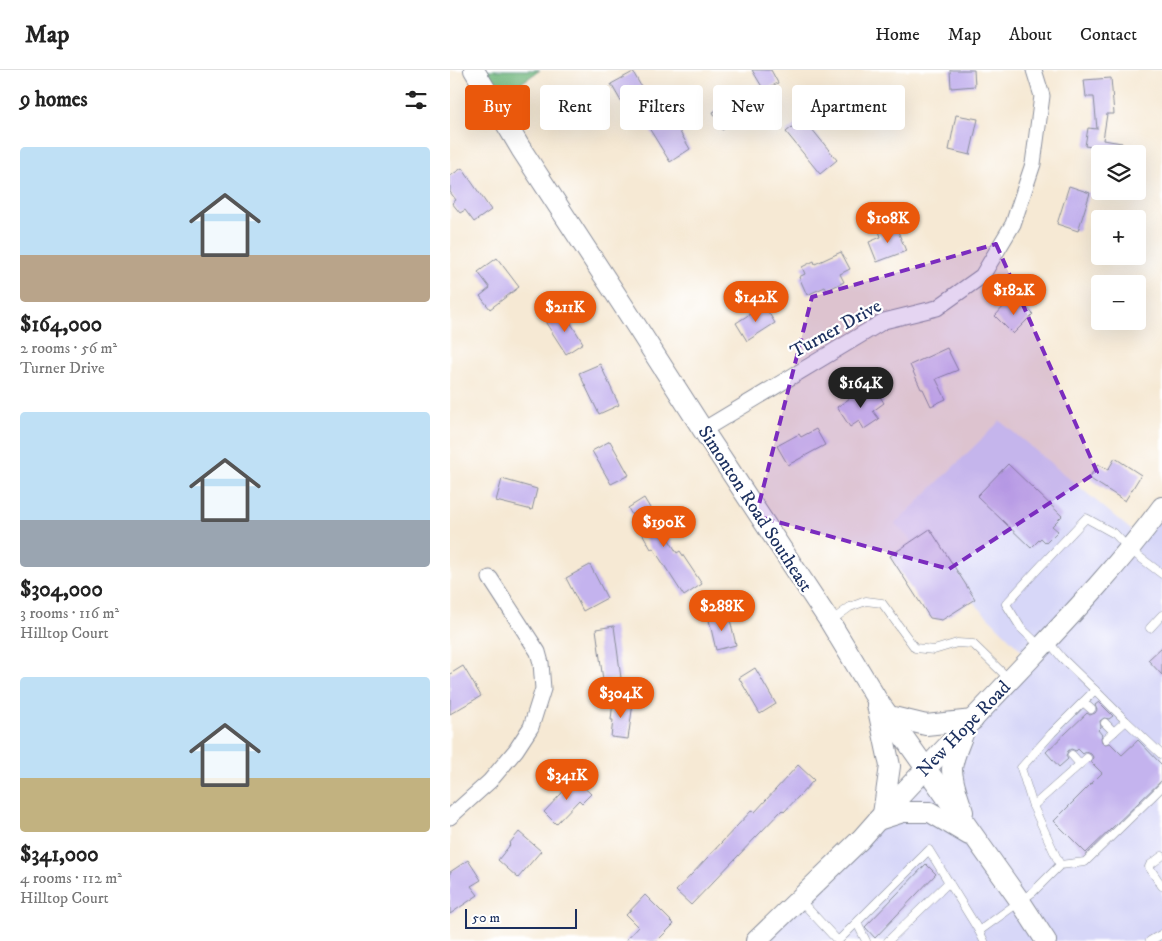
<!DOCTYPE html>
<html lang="en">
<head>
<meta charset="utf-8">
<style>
  :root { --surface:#fff; --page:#f6f6f6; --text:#222; --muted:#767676; --line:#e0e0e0; --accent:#ea580c }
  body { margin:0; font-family:"IM FELL DW Pica",serif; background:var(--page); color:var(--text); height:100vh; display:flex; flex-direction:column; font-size:19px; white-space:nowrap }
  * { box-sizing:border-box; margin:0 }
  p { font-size:16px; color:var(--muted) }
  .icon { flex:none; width:28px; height:28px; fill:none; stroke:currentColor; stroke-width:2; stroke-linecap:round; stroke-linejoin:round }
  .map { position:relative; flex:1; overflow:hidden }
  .panel { display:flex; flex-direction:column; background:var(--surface); width:450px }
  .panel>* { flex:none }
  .top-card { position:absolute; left:15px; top:15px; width:475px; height:45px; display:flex; gap:10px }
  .buttons { position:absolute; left:641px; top:75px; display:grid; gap:10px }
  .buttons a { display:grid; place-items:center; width:55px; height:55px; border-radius:5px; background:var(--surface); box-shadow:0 5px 20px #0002; font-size:25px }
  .scale { position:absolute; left:15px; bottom:12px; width:112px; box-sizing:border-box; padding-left:5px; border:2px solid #1b2f5e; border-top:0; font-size:14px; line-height:18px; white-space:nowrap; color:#1b2f5e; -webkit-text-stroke:4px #fff; paint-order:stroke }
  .price { position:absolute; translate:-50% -42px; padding:0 11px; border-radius:18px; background:var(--accent); color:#fff; font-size:16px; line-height:32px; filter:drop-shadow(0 1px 2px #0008) }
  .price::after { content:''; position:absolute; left:50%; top:30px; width:15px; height:11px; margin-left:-8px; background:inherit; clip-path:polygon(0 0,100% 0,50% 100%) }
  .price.active { background:#222; color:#fff }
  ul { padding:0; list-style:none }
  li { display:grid; align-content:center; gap:10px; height:265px; padding:0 20px }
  li span { display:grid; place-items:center; height:155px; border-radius:5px; color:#555 }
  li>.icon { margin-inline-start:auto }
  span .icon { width:90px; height:90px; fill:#fffc; stroke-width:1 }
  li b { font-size:21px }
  h2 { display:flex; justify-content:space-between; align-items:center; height:60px; padding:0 20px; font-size:21px }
  .tag { padding:0 18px; border-radius:5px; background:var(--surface); box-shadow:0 5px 20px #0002; font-size:18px; line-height:45px }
  .tag.active { background:var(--accent); color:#fff }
  header { display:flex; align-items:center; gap:30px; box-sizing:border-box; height:70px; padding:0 25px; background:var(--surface); border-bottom:1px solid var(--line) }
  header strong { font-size:24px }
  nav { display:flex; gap:28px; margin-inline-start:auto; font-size:18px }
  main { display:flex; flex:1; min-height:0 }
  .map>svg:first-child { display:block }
  .built { fill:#d7d7f8 }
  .forest { fill:#72b97f; stroke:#46746e }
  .building { fill:#c4b3ee }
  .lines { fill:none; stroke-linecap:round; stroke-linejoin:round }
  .service-casing { stroke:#888c99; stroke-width:9 }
  .minor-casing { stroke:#888c99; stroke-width:17 }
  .tertiary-casing { stroke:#888c99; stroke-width:22 }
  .service { stroke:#fff; stroke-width:8 }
  .minor { stroke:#fff; stroke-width:15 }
  .tertiary { stroke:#fff; stroke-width:20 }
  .marked { fill:#7b2cbf; fill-opacity:0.2; stroke:#7b2cbf; stroke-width:4; stroke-dasharray:10 6; stroke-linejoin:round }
  .labels { text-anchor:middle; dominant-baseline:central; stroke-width:4.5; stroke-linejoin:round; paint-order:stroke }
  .street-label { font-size:19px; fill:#1b2f5e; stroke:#fff }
</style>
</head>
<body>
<header>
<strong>Map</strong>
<nav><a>Home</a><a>Map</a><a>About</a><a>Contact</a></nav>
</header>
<main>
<section class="panel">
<h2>9 homes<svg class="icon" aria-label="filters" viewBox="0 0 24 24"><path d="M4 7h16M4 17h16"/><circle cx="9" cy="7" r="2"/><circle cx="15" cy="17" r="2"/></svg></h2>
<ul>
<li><span style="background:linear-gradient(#bfe0f5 70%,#b9a48a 0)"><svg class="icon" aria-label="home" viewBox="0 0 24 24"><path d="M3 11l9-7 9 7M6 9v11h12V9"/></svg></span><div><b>$164,000</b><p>2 rooms · 56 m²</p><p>Turner Drive</p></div></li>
<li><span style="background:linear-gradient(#bfe0f5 70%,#9aa5b1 0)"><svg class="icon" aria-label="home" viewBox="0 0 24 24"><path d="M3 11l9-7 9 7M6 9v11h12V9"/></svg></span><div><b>$304,000</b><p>3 rooms · 116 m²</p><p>Hilltop Court</p></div></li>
<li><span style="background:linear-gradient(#bfe0f5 65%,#c2b280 0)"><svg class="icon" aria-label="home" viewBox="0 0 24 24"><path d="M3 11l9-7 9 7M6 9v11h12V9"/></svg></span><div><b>$341,000</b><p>4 rooms · 112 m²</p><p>Hilltop Court</p></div></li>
</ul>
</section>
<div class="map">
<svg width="712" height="871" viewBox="0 0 712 871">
  <rect width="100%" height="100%" fill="#fff"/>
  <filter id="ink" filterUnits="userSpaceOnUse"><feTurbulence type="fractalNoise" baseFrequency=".02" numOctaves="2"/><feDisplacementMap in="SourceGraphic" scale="10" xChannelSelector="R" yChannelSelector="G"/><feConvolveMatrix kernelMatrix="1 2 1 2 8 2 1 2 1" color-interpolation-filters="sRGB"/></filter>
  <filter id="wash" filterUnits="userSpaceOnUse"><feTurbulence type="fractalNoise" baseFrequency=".0096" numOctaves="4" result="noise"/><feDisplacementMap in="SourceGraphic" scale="20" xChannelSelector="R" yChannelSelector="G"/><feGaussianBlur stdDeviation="1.12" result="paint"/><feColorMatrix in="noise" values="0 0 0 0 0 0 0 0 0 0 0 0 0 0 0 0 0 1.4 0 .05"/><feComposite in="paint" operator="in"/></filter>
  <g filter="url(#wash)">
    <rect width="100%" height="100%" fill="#f6e9d4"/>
    <path class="built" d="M550,351L686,464L712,434V871H312L495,694L581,590L445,454Z"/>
    <path class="forest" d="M33,0H90L51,27Z"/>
    <g id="blocks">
      <g class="building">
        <path d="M302,0H321L328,13L314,20Z"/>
        <path d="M500,0H524L525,16L501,18Z"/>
        <path d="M183,2L209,48L218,42L240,79L220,92L189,42L180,47L161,14Z"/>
        <path d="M661,8L664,44H657L653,70L672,73L671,84H650V78L635,76L638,58L647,59L644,27H636L634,10Z"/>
        <path d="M289,28L298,46L272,60L263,42Z"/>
        <path d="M506,45L528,49L520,85L499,80Z"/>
        <path d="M353,48L387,90L370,104L336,62Z"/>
        <path d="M12,98L41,140L24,152L15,140L10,143L2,133L6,130L0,122V106Z"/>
        <path d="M619,116L640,123L628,161L607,154Z"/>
        <path d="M445,154L456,181L427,192L419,172L431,167L429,161Z"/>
        <path d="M391,182L400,199L390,204L394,212L377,220L375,217L357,225L349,207L355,204L352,197L364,191L365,194Z"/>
        <path d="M47,188L69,217L40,239L30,226L40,218L28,202Z"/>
        <path d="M569,229L583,244L563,264L545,246L556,234L560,238Z"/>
        <path d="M314,235L325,253L297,271L286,253Z"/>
        <path d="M114,242L133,273L116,284L96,253Z"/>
        <path d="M497,278L508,300L486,309L496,329L481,336L473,319H471L460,295Z"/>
        <path d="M150,294L169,335L149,344L129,303Z"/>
        <path d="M426,320L434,333L423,341L429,349L414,359L409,351L400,357L387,337L409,322L414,328Z"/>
        <path d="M366,359L375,375L338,395L327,376L349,364L351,367Z"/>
        <path d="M160,371L179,405L161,414L142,381Z"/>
        <path d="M665,388L691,405L675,431L639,408L648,394L658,400Z"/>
        <path d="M558,394L612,446L602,456L608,461L596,473L591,468L581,478L527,426Z"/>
        <path d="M52,409L87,419L82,440L46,431Z"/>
        <path d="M194,428L227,483L230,481L252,514L234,526L203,478L201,479L178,438Z"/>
        <path d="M480,459L525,529L492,550L480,548L440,486Z"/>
        <path d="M140,495L157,528L133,541L116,508Z"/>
        <path d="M279,545L286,575L266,580L259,550Z"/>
        <path d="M164,556L171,608L153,610L146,559Z"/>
        <path d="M712,577V605L698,590Z"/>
        <path d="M13,596L31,626L0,644V604Z"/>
        <path d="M305,598L326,634L310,644L289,608Z"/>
        <path d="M163,631L183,633L178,669L161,667L163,650H161Z"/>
        <path d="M649,632L663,646L659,649L654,648L650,651L651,657L648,660L652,665L651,668L652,672L655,674L660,673L672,685L688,670L712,695V710L636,783L604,751L652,703L641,692L643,687L641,684L636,682L633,684L628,679L626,681L621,679L618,681L616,686L618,689L609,697L596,682L637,643L640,645L645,643L647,640L645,635Z"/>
        <path d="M348,695L364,710L334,742L332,740L241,835L226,821L302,740L305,742Z"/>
        <path d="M125,709L141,724L132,733L129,730L106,754L94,742Z"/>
        <path d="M69,762L91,781L68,808L48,790L60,775L59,774Z"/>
        <path d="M18,790L31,810L21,816L28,825L0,844V802Z"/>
        <path d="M476,794L486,804L425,868L415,857Z"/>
        <path d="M195,825L224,854L207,871H175L188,857L176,845Z"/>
      </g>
    </g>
  </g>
  <g filter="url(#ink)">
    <use href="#blocks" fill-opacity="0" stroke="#888c99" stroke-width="1"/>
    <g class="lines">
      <defs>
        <g id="service">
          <path d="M381,551L400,537L416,531L432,533L465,578L484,580L507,573L523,574L559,609"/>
          <path d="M700,558L712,545"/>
          <path d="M591,577L571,558L556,534L587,500L636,448L665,464L679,479L712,504"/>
          <path d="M645,620L676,651L712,685"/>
          <path d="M633,632L641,639"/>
          <path d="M655,653L664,662"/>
          <path d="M656,669L676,651"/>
          <path d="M622,685L630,694"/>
          <path d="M583,736L637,688"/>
          <path d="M712,786L700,795L699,797L712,816"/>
          <path d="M610,795L635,792L712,717"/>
          <path d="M350,830L388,871L479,780L529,861L583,822L610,795L583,736L571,698L602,663L645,620L612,588L598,571"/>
          <path d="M407,853L416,871"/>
          <path d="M529,861L534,871"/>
          <path d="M438,871L499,812"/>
          <path d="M700,871L712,864"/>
        </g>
        <g id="minor">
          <path d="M253,360L434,251L487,238L532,206L563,154L583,94L592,26L584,0"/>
          <path d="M0,747L40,711L66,680L81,657L93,619L91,593L88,582L40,508"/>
        </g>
        <g id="tertiary">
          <path d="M24,0L71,79L178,243L253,360L380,552L426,628L570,831L596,871"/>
          <path d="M427,635L440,696L433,744"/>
          <path d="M439,646L476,655L523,650"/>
          <path d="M513,742C509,729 502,713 502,699C503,687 509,675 513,664"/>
          <path d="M428,750L453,742H480L519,765"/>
          <path d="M306,871L411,769L433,744C482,692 531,641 580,589C626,540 672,491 712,437"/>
        </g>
      </defs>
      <use href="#service" class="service-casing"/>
      <use href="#minor" class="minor-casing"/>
      <use href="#tertiary" class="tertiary-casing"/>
      <use href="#service" class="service"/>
      <use href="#minor" class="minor"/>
      <use href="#tertiary" class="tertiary"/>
    </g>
  </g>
  <path class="marked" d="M546,174L647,402L499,499L306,446L362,227Z"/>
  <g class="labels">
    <g class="street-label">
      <text transform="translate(386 259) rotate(-29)">Turner Drive</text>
      <text transform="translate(305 439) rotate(57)">Simonton Road Southeast</text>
      <text transform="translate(514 659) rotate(-46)">New Hope Road</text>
    </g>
  </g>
</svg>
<div class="buttons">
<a><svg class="icon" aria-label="layers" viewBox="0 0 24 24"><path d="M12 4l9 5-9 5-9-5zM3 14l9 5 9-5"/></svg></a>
<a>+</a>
<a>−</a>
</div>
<div class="scale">50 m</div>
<b class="price" style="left:438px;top:174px">$108K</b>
<b class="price" style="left:564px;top:246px">$182K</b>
<b class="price" style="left:306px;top:253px">$142K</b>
<b class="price" style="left:115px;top:263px">$211K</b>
<b class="price active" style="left:411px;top:339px">$164K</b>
<b class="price" style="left:214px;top:478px">$190K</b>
<b class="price" style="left:272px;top:562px">$288K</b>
<b class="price" style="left:171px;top:649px">$304K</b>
<b class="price" style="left:117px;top:731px">$341K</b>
<div class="top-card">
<a class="tag active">Buy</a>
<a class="tag">Rent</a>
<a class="tag">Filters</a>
<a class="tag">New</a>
<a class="tag">Apartment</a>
</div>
</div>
</main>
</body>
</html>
